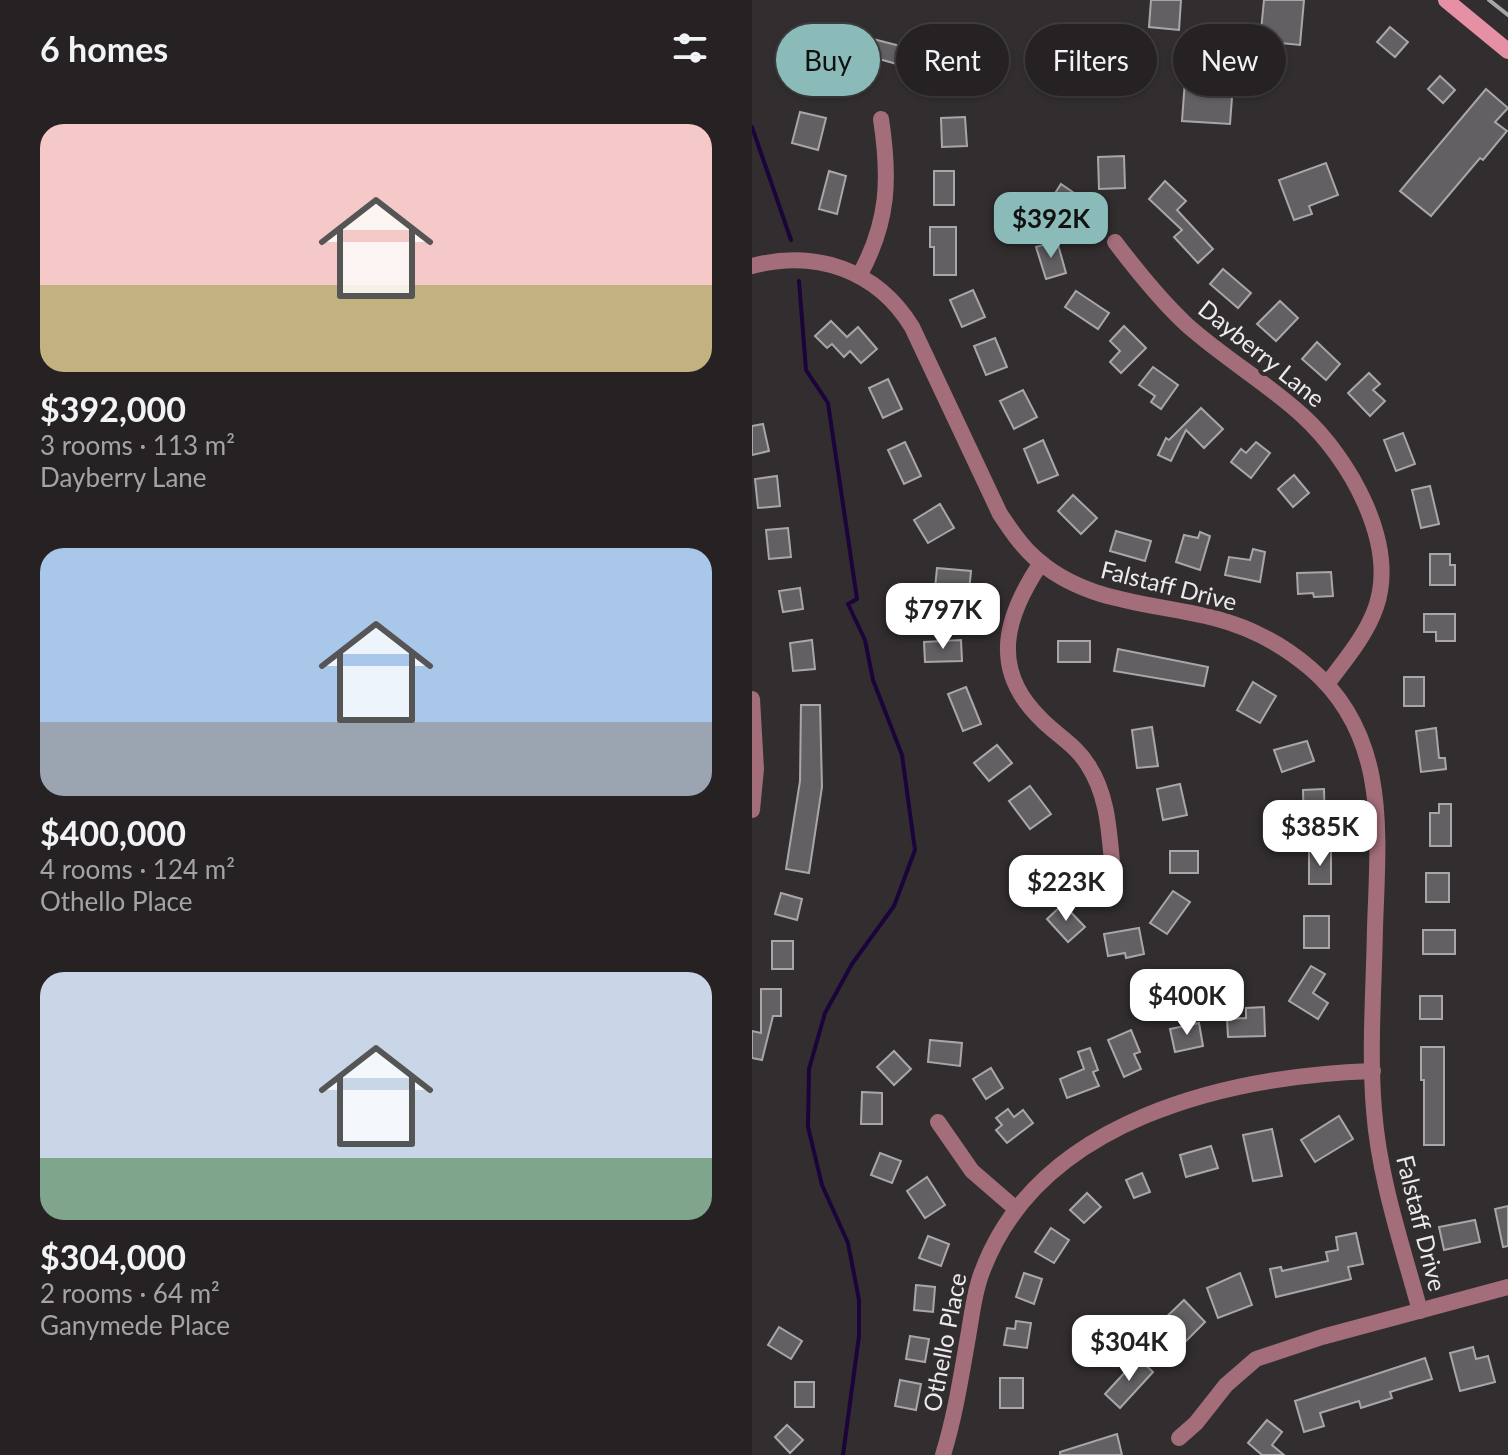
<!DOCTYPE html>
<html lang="en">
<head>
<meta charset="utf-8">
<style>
  :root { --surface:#262224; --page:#2e2a2c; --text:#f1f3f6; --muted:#a4a4a6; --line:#423f41; --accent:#8bbbb9 }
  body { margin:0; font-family:Lato,sans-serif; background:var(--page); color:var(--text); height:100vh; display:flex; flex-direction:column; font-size:30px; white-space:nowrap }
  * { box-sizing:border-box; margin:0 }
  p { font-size:26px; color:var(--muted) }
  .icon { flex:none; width:44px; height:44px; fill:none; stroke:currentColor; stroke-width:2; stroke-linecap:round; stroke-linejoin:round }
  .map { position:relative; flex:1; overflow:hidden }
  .sheet { display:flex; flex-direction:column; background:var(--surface); width:752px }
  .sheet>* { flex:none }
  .banner { position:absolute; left:24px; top:24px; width:612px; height:72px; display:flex; gap:16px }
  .price { position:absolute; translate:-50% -68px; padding:0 18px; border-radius:16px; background:#fff; color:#222; font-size:26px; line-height:52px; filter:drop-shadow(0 2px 4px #0008) }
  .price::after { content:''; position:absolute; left:50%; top:48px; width:24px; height:18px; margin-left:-12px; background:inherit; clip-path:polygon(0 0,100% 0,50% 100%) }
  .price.active { background:var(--accent); color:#111 }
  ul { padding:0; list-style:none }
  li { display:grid; align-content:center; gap:16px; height:424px; padding:0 40px }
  li span { display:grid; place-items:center; height:248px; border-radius:24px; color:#555 }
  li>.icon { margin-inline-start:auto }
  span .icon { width:144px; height:144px; fill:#fffc; stroke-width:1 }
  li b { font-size:34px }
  h2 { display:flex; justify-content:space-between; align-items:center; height:96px; padding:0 40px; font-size:34px }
  .chip { padding:0 28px; border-radius:36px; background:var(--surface); box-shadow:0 2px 6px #0004,0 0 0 2px var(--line); font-size:28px; line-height:72px }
  .chip.active { background:var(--accent); color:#111 }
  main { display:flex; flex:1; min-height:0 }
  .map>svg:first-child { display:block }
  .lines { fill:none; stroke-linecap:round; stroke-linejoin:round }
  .stream { stroke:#1b0439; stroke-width:4 }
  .building { fill:#636063; stroke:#a9a6aa; stroke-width:2 }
  .street { stroke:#a36e7a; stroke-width:16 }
  .secondary { stroke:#e590a4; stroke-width:16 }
  .rail { stroke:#a9a6a7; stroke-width:4 }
  .labels { text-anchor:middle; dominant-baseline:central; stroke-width:8; stroke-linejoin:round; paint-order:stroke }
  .street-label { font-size:24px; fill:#eceaeb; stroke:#322e30 }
</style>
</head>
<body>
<main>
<section class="sheet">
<h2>6 homes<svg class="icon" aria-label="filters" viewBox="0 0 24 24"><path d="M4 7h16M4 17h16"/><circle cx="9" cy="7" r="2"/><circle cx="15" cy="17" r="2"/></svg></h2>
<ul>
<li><span style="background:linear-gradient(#f6c9c9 65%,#c2b280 0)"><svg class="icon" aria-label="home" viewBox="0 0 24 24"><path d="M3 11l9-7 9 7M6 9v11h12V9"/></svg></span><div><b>$392,000</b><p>3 rooms · 113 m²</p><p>Dayberry Lane</p></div></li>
<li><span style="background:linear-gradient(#a9c7e8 70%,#9aa5b1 0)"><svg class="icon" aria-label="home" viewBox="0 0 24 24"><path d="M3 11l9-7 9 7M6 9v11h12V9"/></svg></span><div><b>$400,000</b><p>4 rooms · 124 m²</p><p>Othello Place</p></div></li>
<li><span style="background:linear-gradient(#c9d6e8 75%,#7fa58c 0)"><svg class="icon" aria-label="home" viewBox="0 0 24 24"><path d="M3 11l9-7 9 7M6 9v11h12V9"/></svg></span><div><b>$304,000</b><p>2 rooms · 64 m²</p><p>Ganymede Place</p></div></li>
</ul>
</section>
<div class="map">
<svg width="756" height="1455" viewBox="0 0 756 1455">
  <rect width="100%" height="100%" fill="#322e30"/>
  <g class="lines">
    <g class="stream">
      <path d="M0,127L39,240"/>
      <path d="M47,281L54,370L76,403L105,599L96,604L113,640L121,680L150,755L163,850L142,906L100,964L73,1013L57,1069L56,1127L70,1185L96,1243L107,1300V1336L91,1455"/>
    </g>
  </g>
  <g class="building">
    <path d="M399,0H429L427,30L397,27Z"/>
    <path d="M512,0H552L548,45L508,41Z"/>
    <path d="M638,27L656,42L643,57L625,42Z"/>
    <path d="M121,39L156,48L152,66L116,56Z"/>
    <path d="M70,47L95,68L78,88L53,67Z"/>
    <path d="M187,62L195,76L200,74L206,84L184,96L170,72Z"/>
    <path d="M688,76L703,90L691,103L676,89Z"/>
    <path d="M433,80L481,84L478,124L430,121Z"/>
    <path d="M734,89L756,108L743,122L755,131L731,160L728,158L679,216L648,191Z"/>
    <path d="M48,112L74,118L66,150L40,143Z"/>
    <path d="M213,117L215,146L190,147L189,118Z"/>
    <path d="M372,156L373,188L347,189L346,157Z"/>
    <path d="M574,163L586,195L557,206L560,214L542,220L527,180Z"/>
    <path d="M77,171L94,176L85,214L67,209Z"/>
    <rect x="182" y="171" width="20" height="34"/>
    <path d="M413,181L434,201L425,210L461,249L446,263L422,237L430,230L397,199Z"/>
    <path d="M309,184L328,197L311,221L293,209Z"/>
    <path d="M178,227H204V275H182V247H178Z"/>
    <path d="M305,241L314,273L294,279L284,247Z"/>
    <path d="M471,269L499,293L486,308L458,284Z"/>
    <path d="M221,290L233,317L210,327L198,300Z"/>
    <path d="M324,291L357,313L346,329L313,307Z"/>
    <path d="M528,301L546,318L524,341L505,324Z"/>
    <path d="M79,321L95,337L106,327L125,349L109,363L98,351L92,357L80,344L75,348L63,336Z"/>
    <path d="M372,326L394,348L369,373L358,362L368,351L358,341Z"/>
    <path d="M243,338L255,367L234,375L222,346Z"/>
    <path d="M565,342L588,364L574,380L550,359Z"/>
    <path d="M401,367L426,385L409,409L399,402L403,396L387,385Z"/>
    <path d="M617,373L628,384L621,390L633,401L618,416L596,393Z"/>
    <path d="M136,379L150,409L131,418L117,388Z"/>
    <path d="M271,390L285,417L262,429L248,401Z"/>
    <path d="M449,408L471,429L452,448L434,430L419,461L406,455L414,438L417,440Z"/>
    <path d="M11,424L17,451L0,455V426Z"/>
    <path d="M651,433L663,464L644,471L632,440Z"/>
    <path d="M291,440L306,475L286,483L272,449Z"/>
    <path d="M153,442L169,476L152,484L136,450Z"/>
    <path d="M504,442L518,453L499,478L479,462L489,449L494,453Z"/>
    <path d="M542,475L557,493L541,507L526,489Z"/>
    <path d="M25,476L28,506L6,508L3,479Z"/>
    <path d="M678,486L687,524L669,528L660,490Z"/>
    <path d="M321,495L345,518L329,534L306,511Z"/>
    <path d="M188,504L202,528L176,543L162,520Z"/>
    <path d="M36,528L39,557L17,559L14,530Z"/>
    <path d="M364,531L399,541L393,561L358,551Z"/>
    <path d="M448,532L458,536L448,570L424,562L432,535L446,538Z"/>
    <path d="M501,549L513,552L508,582L473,575L477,557L498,560Z"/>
    <path d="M678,554H698V565H703V585H678Z"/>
    <path d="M185,568L219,571L217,592L183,588Z"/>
    <path d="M579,572L581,596L562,597L561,593L546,594L545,573Z"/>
    <path d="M48,588L51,609L31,612L27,591Z"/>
    <path d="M672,614H703V641H684V632H672Z"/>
    <path d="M60,640L63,669L41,671L38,643Z"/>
    <path d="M209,640L210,661L173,662L172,642Z"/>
    <rect x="306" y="641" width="32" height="21"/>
    <path d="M366,649L456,667L452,686L362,671Z"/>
    <rect x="652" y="677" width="20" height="29"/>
    <path d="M501,682L524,696L508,723L485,710Z"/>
    <path d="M214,687L229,724L211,731L196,694Z"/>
    <path d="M49,705H68L70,787L57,873L34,869L48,781Z"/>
    <path d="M400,727L406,766L385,768L380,730Z"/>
    <path d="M684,728L687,758H693L694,769L669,772L664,731Z"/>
    <path d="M555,741L562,761L530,772L522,750Z"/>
    <path d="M245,745L260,763L237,781L222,763Z"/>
    <path d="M428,784L435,815L411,820L405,789Z"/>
    <path d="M278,786L299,814L278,829L257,801Z"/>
    <path d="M572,789L573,828H552L551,790Z"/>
    <path d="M687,804H699V846H678V813H687Z"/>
    <rect x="418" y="851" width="28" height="22"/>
    <rect x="557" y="851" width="22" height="33"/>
    <rect x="284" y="857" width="23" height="33"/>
    <rect x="674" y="873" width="23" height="29"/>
    <path d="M421,891L438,902L415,934L398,923Z"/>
    <path d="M29,893L50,899L45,920L23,914Z"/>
    <path d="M311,904L333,927L316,942L295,919Z"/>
    <rect x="552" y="916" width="25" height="32"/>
    <path d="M387,928L392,954L374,958L373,953L356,956L352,934Z"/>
    <rect x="671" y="930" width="32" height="24"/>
    <rect x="20" y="941" width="21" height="28"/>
    <path d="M559,966L573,974L561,993L576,1003L566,1019L537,1001Z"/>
    <path d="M9,989H29V1016H21L10,1060L0,1058V1031L9,1033Z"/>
    <rect x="668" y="996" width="22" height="23"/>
    <path d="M512,1007L513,1036L476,1037L475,1019L494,1018V1008Z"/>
    <path d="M447,1023L451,1046L423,1052L418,1029Z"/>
    <path d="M379,1030L388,1052L382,1054L389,1069L372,1077L356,1040Z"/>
    <path d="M178,1040L210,1043L208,1066L176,1062Z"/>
    <path d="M669,1047H692V1145H672V1080H669Z"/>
    <path d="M338,1048L346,1070L341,1072L347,1086L315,1098L308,1079L332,1069L326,1052Z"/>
    <path d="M142,1051L159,1069L142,1085L125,1067Z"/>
    <path d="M239,1068L251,1088L234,1099L221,1079Z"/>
    <path d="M110,1092L130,1093V1124H109Z"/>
    <path d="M256,1109L262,1117L271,1110L281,1123L255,1143L244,1130L250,1125L244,1118Z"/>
    <path d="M587,1116L601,1139L563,1162L549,1140Z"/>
    <path d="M520,1129L530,1176L501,1181L491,1135Z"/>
    <path d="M459,1146L466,1168L434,1177L428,1155Z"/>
    <path d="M128,1153L149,1161L140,1183L119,1175Z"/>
    <path d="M390,1173L398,1192L382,1198L374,1180Z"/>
    <path d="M175,1177L193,1205L173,1218L155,1191Z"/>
    <path d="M335,1193L349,1207L332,1223L318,1210Z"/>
    <path d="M756,1206V1246L751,1247L743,1209Z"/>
    <path d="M723,1220L728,1242L692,1250L687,1227Z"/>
    <path d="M299,1228L317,1240L302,1263L283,1252Z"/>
    <path d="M604,1233L611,1264L596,1267L599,1279L524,1297L518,1269L529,1267L530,1271L576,1261L574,1252L586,1250L584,1237Z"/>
    <path d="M176,1236L197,1244L189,1266L167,1258Z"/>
    <path d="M272,1273L290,1279L282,1304L264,1297Z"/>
    <path d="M488,1273L500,1305L466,1318L455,1288Z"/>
    <path d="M164,1285L183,1287L181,1312L162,1310Z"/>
    <path d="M432,1300L453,1322L422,1353L406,1338L414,1331L407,1324Z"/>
    <path d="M264,1321L279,1323L275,1348L252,1345L255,1328L263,1329Z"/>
    <path d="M27,1327L50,1341L39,1359L16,1345Z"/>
    <path d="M158,1336L177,1339L173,1362L154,1359Z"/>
    <path d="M721,1347L724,1359L736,1356L743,1382L708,1391L698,1353Z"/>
    <path d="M386,1358L401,1372L368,1408L353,1394Z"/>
    <path d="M673,1358L680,1379L638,1392L640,1398L609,1408L607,1401L568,1413L572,1426L552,1432L543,1401Z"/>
    <rect x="248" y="1378" width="23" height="30"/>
    <path d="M148,1380L169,1384L164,1410L143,1406Z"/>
    <rect x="43" y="1382" width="19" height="25"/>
    <path d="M515,1420L530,1432L520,1445L532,1455H510L496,1443Z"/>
    <path d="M35,1425L51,1440L38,1453L23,1437Z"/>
    <path d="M365,1434L370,1455H308V1452Z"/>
  </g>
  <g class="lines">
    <g class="street">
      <path d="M363,242C385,271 408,300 435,325C472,358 515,383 551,416C597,458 646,543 624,607C614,636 593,660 575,684"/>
      <path d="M0,266C64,249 125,270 160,327L248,514C258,529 268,544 281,556C332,604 400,602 462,618C497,627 531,645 558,668C638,736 626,835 623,928C622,988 617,1050 622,1110C627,1178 650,1245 668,1311"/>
      <path d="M107,276C137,222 138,178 129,119"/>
      <path d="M289,563C254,615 237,668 288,718C304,735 324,745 336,765C357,797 357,835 361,872"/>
      <path d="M0,699L4,769L0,810"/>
      <path d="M186,1122L220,1171L264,1209"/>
      <path d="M427,1438L444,1423L474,1385L504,1359L570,1337L756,1287"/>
      <path d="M191,1455C203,1416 209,1377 216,1337C220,1315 222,1292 230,1272C287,1119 476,1076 621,1071"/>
    </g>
    <path class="secondary" d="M694,0L756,51"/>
    <path class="rail" d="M737,0L756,15"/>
  </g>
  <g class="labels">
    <g class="street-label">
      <text transform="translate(510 353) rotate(39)">Dayberry Lane</text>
      <text transform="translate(417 585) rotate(14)">Falstaff Drive</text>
      <text transform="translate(670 1223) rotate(76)">Falstaff Drive</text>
      <text transform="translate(192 1342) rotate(-79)">Othello Place</text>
    </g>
  </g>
</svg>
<b class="price active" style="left:299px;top:260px">$392K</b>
<b class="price" style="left:191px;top:651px">$797K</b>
<b class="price" style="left:568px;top:868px">$385K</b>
<b class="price" style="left:314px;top:923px">$223K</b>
<b class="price" style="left:435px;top:1037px">$400K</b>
<b class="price" style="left:377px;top:1383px">$304K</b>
<div class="banner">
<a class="chip active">Buy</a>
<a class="chip">Rent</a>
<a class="chip">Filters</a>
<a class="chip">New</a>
</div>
</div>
</main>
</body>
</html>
